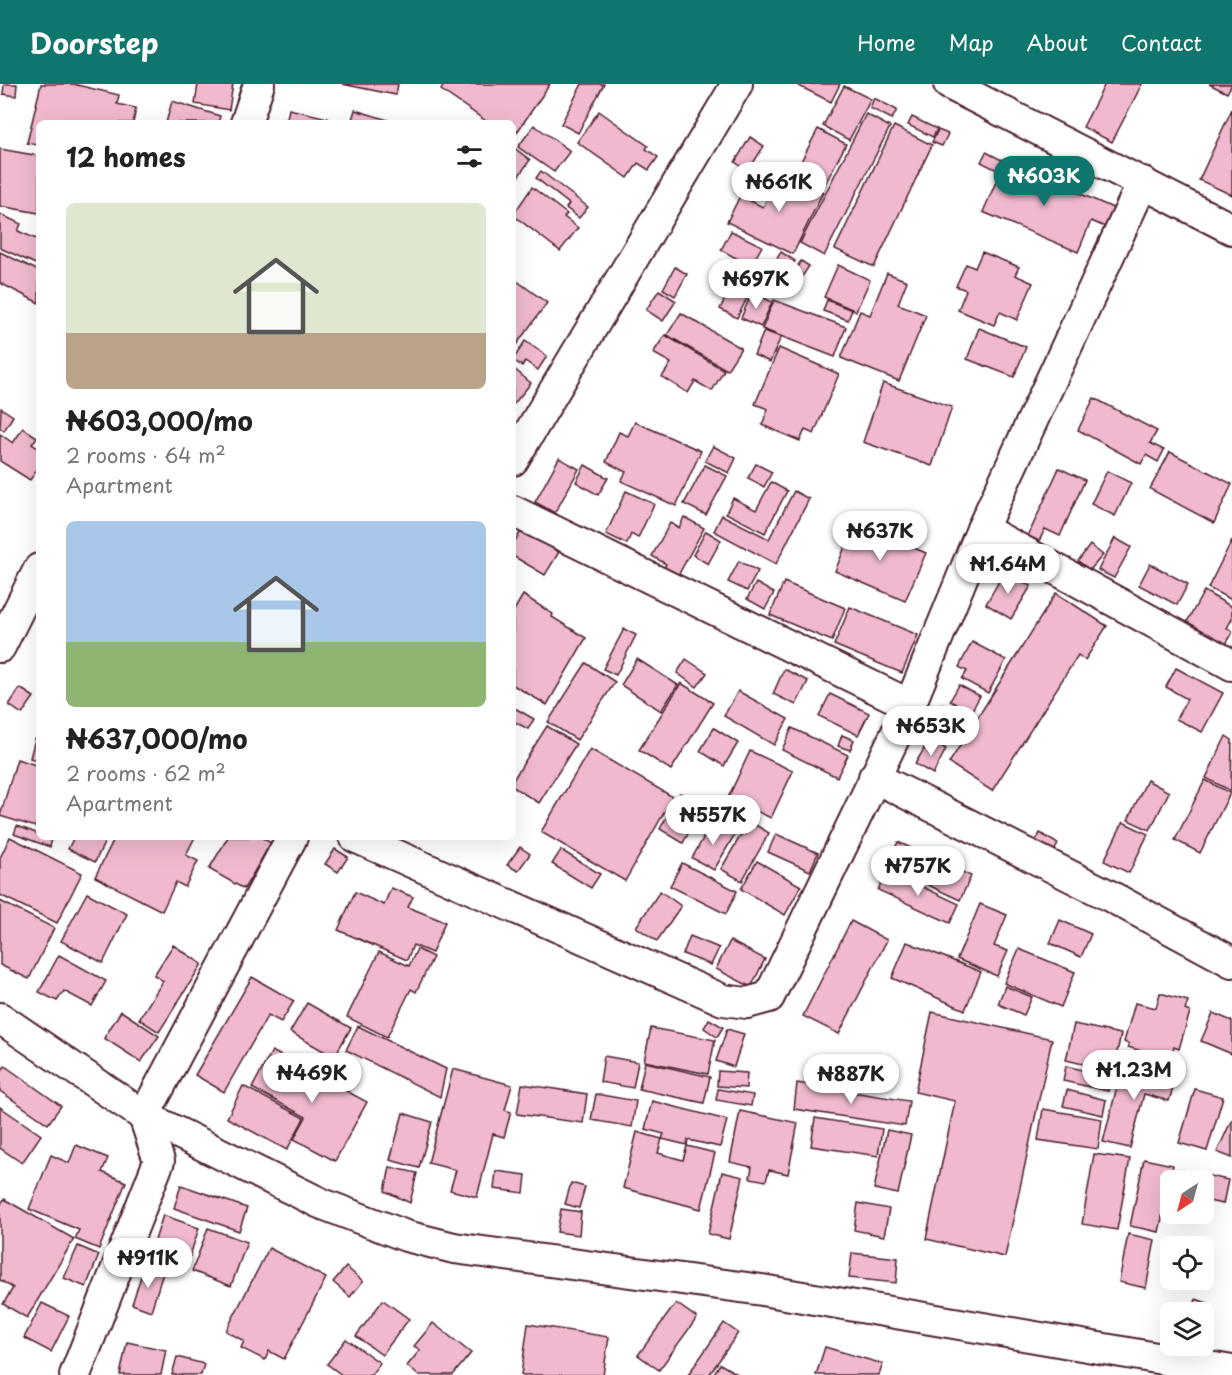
<!DOCTYPE html>
<html lang="en">
<head>
<meta charset="utf-8">
<style>
  :root { --surface:#fff; --page:#f2f2f2; --text:#222; --muted:#767676; --accent:#0f766e }
  body { margin:0; font-family:"Playpen Sans",sans-serif; background:var(--page); color:var(--text); height:100vh; display:flex; flex-direction:column; font-size:22px; white-space:nowrap }
  * { box-sizing:border-box; margin:0 }
  p { font-size:20px; color:var(--muted) }
  .icon { flex:none; width:33px; height:33px; fill:none; stroke:currentColor; stroke-width:2; stroke-linecap:round; stroke-linejoin:round }
  .map { position:relative; flex:1; overflow:hidden }
  .drawer { position:absolute; left:36px; top:36px; width:480px; height:720px; display:flex; flex-direction:column; background:var(--surface); border-radius:9px; box-shadow:0 6px 24px #0002 }
  .drawer>* { flex:none }
  .needle { width:39px; rotate:216deg }
  .fabs { position:absolute; left:1160px; top:1086px; display:grid; gap:12px }
  .fabs a { display:grid; place-items:center; width:54px; height:54px; border-radius:9px; background:var(--surface); box-shadow:0 6px 24px #0002; font-size:30px }
  .price { position:absolute; translate:-50% -51px; padding:0 14px; border-radius:21px; background:#fff; color:#222; font-size:20px; line-height:39px; filter:drop-shadow(0 2px 3px #0008) }
  .price::after { content:''; position:absolute; left:50%; top:36px; width:18px; height:14px; margin-left:-9px; background:inherit; clip-path:polygon(0 0,100% 0,50% 100%) }
  .price.active { background:var(--accent); color:#fff }
  ul { padding:0; list-style:none }
  li { display:grid; align-content:center; gap:12px; height:318px; padding:0 30px }
  li span { display:grid; place-items:center; height:186px; border-radius:9px; color:#555 }
  li>.icon { margin-inline-start:auto }
  span .icon { width:108px; height:108px; fill:#fffc; stroke-width:1 }
  li b { font-size:26px }
  h2 { display:flex; justify-content:space-between; align-items:center; height:72px; padding:0 30px; font-size:26px }
  header { display:flex; align-items:center; gap:36px; box-sizing:border-box; height:84px; padding:0 30px; background:var(--accent); color:#fff }
  header strong { font-size:28px }
  nav { display:flex; gap:33px; margin-inline-start:auto; font-size:21px }
  .map>svg:first-child { display:block }
  .building { fill:#f0b9cf; stroke:#4a1f2b; stroke-width:1.5 }
  .lines { fill:none; stroke-linecap:round; stroke-linejoin:round }
  .street-casing { stroke:#4a1f2b; stroke-width:34 }
  .street { stroke:#fff; stroke-width:30 }
</style>
</head>
<body>
<header>
<strong>Doorstep</strong>
<nav><a>Home</a><a>Map</a><a>About</a><a>Contact</a></nav>
</header>
<div class="map">
<svg width="1232" height="1291" viewBox="0 0 1232 1291">
  <rect width="100%" height="100%" fill="#fff"/>
  <filter id="ink" filterUnits="userSpaceOnUse"><feTurbulence type="fractalNoise" baseFrequency=".0167" numOctaves="2"/><feDisplacementMap in="SourceGraphic" scale="12" xChannelSelector="R" yChannelSelector="G"/><feConvolveMatrix kernelMatrix="1 2 1 2 8 2 1 2 1" color-interpolation-filters="sRGB"/></filter>
  <g filter="url(#ink)">
    <g class="building">
      <path d="M4,0H17L16,12L3,10Z"/>
      <path d="M41,0H73L119,11L117,20L136,24L133,39H39V61L27,59Z"/>
      <path d="M198,0H233L229,26L195,20Z"/>
      <path d="M342,0H398L396,11Z"/>
      <path d="M444,0H550L513,54V39H489L441,6Z"/>
      <path d="M582,0H604L578,49L561,40Z"/>
      <path d="M795,0H840L831,18Z"/>
      <path d="M1105,0H1142L1112,58L1083,43Z"/>
      <path d="M1209,0H1232L1227,9Z"/>
      <path d="M844,2L871,15L849,56L823,42Z"/>
      <path d="M874,14L897,26L892,35L870,24Z"/>
      <path d="M172,17L220,32L218,39H166Z"/>
      <path d="M289,25L328,34L327,39H286Z"/>
      <path d="M1232,25V111L1199,96Z"/>
      <path d="M355,26L395,38L394,39H351Z"/>
      <path d="M599,27L648,62L646,65L658,73L649,86L638,79L628,94L577,58Z"/>
      <path d="M866,30L890,43L824,172L800,159Z"/>
      <path d="M912,33L937,45L933,53L908,41Z"/>
      <path d="M534,41L570,67L554,88L518,63Z"/>
      <path d="M894,42L932,61L874,183L835,165Z"/>
      <path d="M818,45L846,60L824,102L796,87Z"/>
      <path d="M938,46L948,50L942,62L932,58Z"/>
      <path d="M750,53L764,62L748,87L735,78Z"/>
      <path d="M513,63L530,76L513,100Z"/>
      <path d="M0,65L39,72V129L0,122Z"/>
      <path d="M986,68L1002,76L997,86L981,78Z"/>
      <path d="M1005,77L1113,124L1105,143L1091,137L1078,168L983,128Z"/>
      <path d="M541,87L588,123L579,134L566,124L569,120L536,94Z"/>
      <path d="M781,87L823,108L793,170L727,138L740,112L763,123Z"/>
      <path d="M532,103L567,130L564,133L578,144L560,167L513,131Z"/>
      <path d="M0,130L21,140L18,147L39,156L38,181L0,164Z"/>
      <path d="M731,147L762,162L751,182L721,166Z"/>
      <path d="M0,168L39,187V219L0,199Z"/>
      <path d="M781,168L795,177L781,199L767,190Z"/>
      <path d="M982,168L1019,183L1015,191L1033,199L1017,236L1000,228L994,241L958,226L966,206L956,202L966,180L975,184Z"/>
      <path d="M801,177L809,182L796,202L788,197Z"/>
      <path d="M838,181L870,196L856,227L824,213Z"/>
      <path d="M675,183L687,190L675,212L663,205Z"/>
      <path d="M887,189L907,197L898,220L926,231L899,297L841,274L860,227L870,231Z"/>
      <path d="M513,194L547,219L516,261L513,258Z"/>
      <path d="M731,202L749,210L737,234L720,225Z"/>
      <path d="M659,206L676,217L663,237L646,226Z"/>
      <path d="M752,208L772,218L761,243L741,234Z"/>
      <path d="M774,216L846,243L835,273L762,245Z"/>
      <path d="M827,216L852,226L848,236L823,227Z"/>
      <path d="M681,229L741,264L727,286L667,251Z"/>
      <path d="M979,244L1026,263L1014,293L967,275Z"/>
      <path d="M764,247L781,253L770,278L754,271Z"/>
      <path d="M665,251L724,286L712,307L695,297L688,309L662,293L671,279L653,269Z"/>
      <path d="M525,257L547,272L538,286L525,277L522,282L513,276Z"/>
      <path d="M779,264L839,290L814,350L805,346L800,357L762,341L768,325L755,320Z"/>
      <path d="M513,284L531,299L513,321Z"/>
      <path d="M883,299L952,323L932,382L863,358Z"/>
      <path d="M1094,314L1157,347L1150,359L1164,366L1158,378L1146,371L1141,380L1078,346Z"/>
      <path d="M1,324L13,332L4,347L0,344Z"/>
      <path d="M635,338L701,367L676,422L621,397L626,388L606,378L619,348L628,352Z"/>
      <path d="M23,344L37,353L32,360L39,365V383L30,396L0,377V350L13,359Z"/>
      <path d="M713,362L736,374L729,389L705,377Z"/>
      <path d="M1170,368L1232,400L1214,439L1150,405Z"/>
      <path d="M559,374L579,385L555,429L535,418Z"/>
      <path d="M756,380L772,388L764,403L748,394Z"/>
      <path d="M585,381L608,394L598,411L576,398Z"/>
      <path d="M705,381L727,392L706,431L684,420Z"/>
      <path d="M1059,384L1085,396L1060,452L1045,445L1039,457L1028,452Z"/>
      <path d="M1107,387L1131,399L1115,432L1091,420Z"/>
      <path d="M771,398L787,407L765,449L726,429L733,414L756,426Z"/>
      <path d="M626,407L654,420L638,454L631,450L627,460L606,450Z"/>
      <path d="M794,407L809,415L776,480L714,447L722,431L769,455Z"/>
      <path d="M684,433L704,444L675,497L661,490L666,480L652,472L670,439L679,444Z"/>
      <path d="M855,439L926,469L905,517L835,487Z"/>
      <path d="M522,446L559,468L545,491L513,472V460Z"/>
      <path d="M706,447L721,456L708,480L693,471Z"/>
      <path d="M1115,454L1131,463L1114,494L1098,486Z"/>
      <path d="M1232,456V516L1208,504Z"/>
      <path d="M1090,461L1103,471L1090,486L1078,477Z"/>
      <path d="M739,477L758,487L747,507L728,498Z"/>
      <path d="M1150,480L1188,500L1177,521L1139,501Z"/>
      <path d="M1005,487L1031,502L1011,535L986,520Z"/>
      <path d="M784,498L845,524L832,557L770,531Z"/>
      <path d="M756,499L774,509L765,525L747,515Z"/>
      <path d="M1204,507L1232,523V535L1227,544L1232,547V550L1226,560L1187,538Z"/>
      <path d="M1056,509L1107,542L1085,576L1078,571L992,707L949,679Z"/>
      <path d="M523,511L553,530L552,533L586,554L547,621L513,601V528Z"/>
      <path d="M850,523L918,551L902,589L834,561Z"/>
      <path d="M624,545L636,551L616,591L603,585Z"/>
      <path d="M972,558L1006,576L988,609L962,595L967,587L959,583Z"/>
      <path d="M637,575L678,601L661,627L621,601Z"/>
      <path d="M686,575L707,589L697,603L677,589Z"/>
      <path d="M586,579L615,598L577,656L548,638Z"/>
      <path d="M1176,584L1223,609L1202,648L1176,635L1187,615L1166,603Z"/>
      <path d="M784,585L808,597L796,621L773,610Z"/>
      <path d="M681,599L713,619L671,686L639,666Z"/>
      <path d="M959,601L980,612L971,628L950,617Z"/>
      <path d="M20,604L34,613L22,630L9,621Z"/>
      <path d="M738,607L788,635L774,661L724,632Z"/>
      <path d="M830,610L869,629L858,651L819,632Z"/>
      <path d="M942,620L968,634L959,650L933,635Z"/>
      <path d="M513,623L534,635L528,645L513,637Z"/>
      <path d="M547,642L576,660L539,719L513,703V696Z"/>
      <path d="M714,644L738,659L724,682L700,667Z"/>
      <path d="M792,644L848,671L837,693L782,666Z"/>
      <path d="M842,651L854,656L850,666L838,662Z"/>
      <path d="M1226,652L1232,656L1231,707L1206,694Z"/>
      <path d="M35,655L39,656V677L30,674Z"/>
      <path d="M930,655L946,665L933,690L915,680Z"/>
      <path d="M590,665L673,713L625,797L541,748Z"/>
      <path d="M750,667L793,687L771,734L728,714Z"/>
      <path d="M17,675L39,682V744L0,732Z"/>
      <path d="M1147,696L1169,708L1150,746L1128,736Z"/>
      <path d="M1205,696L1230,709L1200,769L1175,756Z"/>
      <path d="M680,709L703,723L683,759L660,745Z"/>
      <path d="M713,737L735,750L714,786L692,774Z"/>
      <path d="M749,737L769,749L742,797L721,785Z"/>
      <path d="M1123,738L1148,750L1129,789L1104,777Z"/>
      <path d="M17,742L39,750V753L52,755L50,763L14,750Z"/>
      <path d="M1040,749L1058,760L1051,773L1032,763Z"/>
      <path d="M776,750L818,769L810,787L768,768Z"/>
      <path d="M10,753L82,789L57,839L0,811V774Z"/>
      <path d="M74,753H107L95,778L68,765Z"/>
      <path d="M115,753H195L186,771L198,777L185,803L176,798L162,827L95,793Z"/>
      <path d="M228,753H261L271,759L244,805L209,785Z"/>
      <path d="M898,758L971,792L960,816L887,782Z"/>
      <path d="M520,763L530,770L518,787L507,781Z"/>
      <path d="M335,765L348,773L338,788L325,780Z"/>
      <path d="M561,766L600,790L591,804L552,780Z"/>
      <path d="M757,777L801,802L785,831L741,805Z"/>
      <path d="M682,779L737,807L726,830L670,802Z"/>
      <path d="M887,786L959,820L950,839L878,806Z"/>
      <path d="M391,804L413,813L408,823L445,838L432,869L413,861L407,876L338,846L355,808L384,821Z"/>
      <path d="M660,807L681,822L657,857L636,843Z"/>
      <path d="M87,809L127,830L103,879L61,857Z"/>
      <path d="M0,817L54,844L29,895L0,881Z"/>
      <path d="M980,820L1007,831L994,862L1008,867L997,892L957,875Z"/>
      <path d="M1060,836L1091,850L1081,873L1050,859Z"/>
      <path d="M851,837L887,856L839,950L803,932Z"/>
      <path d="M690,852L719,864L711,881L683,870Z"/>
      <path d="M730,857L765,875L751,903L716,885Z"/>
      <path d="M907,858L981,888L965,926L892,894Z"/>
      <path d="M173,861L202,880L159,948L139,935L163,897L154,891Z"/>
      <path d="M417,865L433,873L416,908L411,905L387,953L347,933L379,868L409,882Z"/>
      <path d="M1019,865L1075,888L1061,923L1004,899Z"/>
      <path d="M59,871L106,897L92,922L64,907L57,917L39,908Z"/>
      <path d="M252,893L294,917L281,938L268,931L224,1008L195,991Z"/>
      <path d="M1005,902L1032,913L1024,931L998,920Z"/>
      <path d="M1160,909L1188,917L1185,926L1190,928L1179,965L1174,963L1169,980L1146,974L1148,969L1128,963L1129,960L1124,958L1135,919L1156,924Z"/>
      <path d="M307,919L351,944L334,973L290,948Z"/>
      <path d="M121,927L159,952L141,978L104,954Z"/>
      <path d="M932,928L1052,955L1005,1173L926,1155L955,1017L915,1008Z"/>
      <path d="M1213,929L1232,937V970L1201,957Z"/>
      <path d="M709,935L723,943L717,953L704,944Z"/>
      <path d="M1074,940L1121,950L1113,987L1066,976Z"/>
      <path d="M358,942L446,985L440,1013L346,966Z"/>
      <path d="M651,944L715,956L708,990L644,977Z"/>
      <path d="M727,945L744,950L734,983L716,977Z"/>
      <path d="M272,967L367,1018L335,1077L294,1055L306,1033L252,1004Z"/>
      <path d="M604,972L638,978L633,1004L600,998Z"/>
      <path d="M645,978L710,993L704,1019L639,1005Z"/>
      <path d="M1123,979L1176,993L1169,1017L1144,1010L1130,1064L1103,1058Z"/>
      <path d="M5,982L61,1022L48,1040L0,1007V989Z"/>
      <path d="M1066,982L1111,993L1108,1007L1063,997Z"/>
      <path d="M453,985L512,1001L505,1026L511,1028L504,1053L493,1050L477,1113L450,1106L456,1086L428,1079Z"/>
      <path d="M718,987L747,989L746,1004L717,1002Z"/>
      <path d="M797,999L909,1017L905,1042L794,1025Z"/>
      <path d="M522,1000L587,1010L583,1039L517,1030Z"/>
      <path d="M243,1002L304,1034L287,1066L227,1034Z"/>
      <path d="M718,1005L753,1011L751,1022L716,1016Z"/>
      <path d="M1195,1005L1223,1013L1207,1067L1179,1059Z"/>
      <path d="M1067,1006L1106,1016L1103,1031L1063,1022Z"/>
      <path d="M596,1010L636,1017L632,1043L591,1036Z"/>
      <path d="M652,1017L727,1036L720,1063L688,1056L687,1061L662,1055L664,1050L645,1045Z"/>
      <path d="M0,1023L41,1051L22,1079L0,1064Z"/>
      <path d="M1043,1025L1102,1035L1098,1065L1038,1056Z"/>
      <path d="M740,1027L798,1039L788,1090L769,1086L766,1097L750,1094L752,1083L730,1078Z"/>
      <path d="M403,1029L432,1038L419,1084L390,1076Z"/>
      <path d="M815,1034L882,1045L878,1072L811,1062Z"/>
      <path d="M1232,1035V1074L1217,1068Z"/>
      <path d="M887,1046L911,1051L898,1110L874,1105Z"/>
      <path d="M637,1048L662,1055L658,1069L683,1076L687,1062L715,1069L701,1125L623,1104Z"/>
      <path d="M76,1061L108,1074L102,1088L126,1098L99,1165L75,1155L79,1146L29,1125L51,1071L69,1079Z"/>
      <path d="M1094,1070L1130,1075L1117,1146L1082,1140Z"/>
      <path d="M1144,1075L1173,1081L1159,1148L1130,1142Z"/>
      <path d="M390,1083L417,1089L410,1119L385,1107Z"/>
      <path d="M1178,1085L1228,1096L1223,1120L1203,1116V1096H1175Z"/>
      <path d="M496,1087L526,1091L524,1109L494,1105Z"/>
      <path d="M722,1088L743,1093L729,1155L708,1150Z"/>
      <path d="M571,1099L585,1103L579,1124L565,1120Z"/>
      <path d="M181,1101L247,1124L239,1147L174,1124Z"/>
      <path d="M4,1115L74,1155L27,1234L3,1220L13,1204L0,1196V1122Z"/>
      <path d="M858,1119L889,1125L884,1152L854,1146Z"/>
      <path d="M561,1125L581,1128L579,1151L557,1148Z"/>
      <path d="M163,1131L199,1144L186,1184L150,1172Z"/>
      <path d="M208,1144L247,1158L231,1202L192,1187Z"/>
      <path d="M1128,1150L1155,1156L1146,1204L1119,1198Z"/>
      <path d="M78,1162L99,1171L86,1203L64,1194Z"/>
      <path d="M269,1164L326,1194L284,1275L269,1267L265,1276L241,1264L244,1257L226,1247Z"/>
      <path d="M852,1169L898,1174L896,1199L849,1194Z"/>
      <path d="M144,1183L163,1189L151,1227L132,1220Z"/>
      <path d="M346,1183L363,1197L350,1213L333,1198Z"/>
      <path d="M1196,1215L1210,1220L1205,1236H1203V1228H1192Z"/>
      <path d="M383,1216L409,1235L382,1271L356,1252Z"/>
      <path d="M42,1219L69,1232L51,1268L24,1254Z"/>
      <path d="M676,1219L697,1234L659,1286L638,1271Z"/>
      <path d="M433,1239L471,1269L453,1291H418L407,1282L420,1266L414,1262Z"/>
      <path d="M724,1239L738,1249L709,1291H688Z"/>
      <path d="M528,1240L609,1253L603,1291H521Z"/>
      <path d="M346,1255L380,1279L371,1291H342L327,1280Z"/>
      <path d="M127,1258L166,1266L161,1291H120Z"/>
      <path d="M825,1263L883,1280L879,1291H816Z"/>
      <path d="M177,1273L204,1280L201,1291H172Z"/>
      <path d="M720,1280L739,1291H713Z"/>
    </g>
    <g class="lines">
      <defs>
        <g id="street">
          <path d="M949,0L1232,145"/>
          <path d="M246,39L259,0"/>
          <path d="M513,376L737,0"/>
          <path d="M513,427L910,621"/>
          <path d="M982,445L1232,581"/>
          <path d="M0,563L39,485"/>
          <path d="M874,693L1108,811L1232,878"/>
          <path d="M355,753L723,916L747,919L769,913L910,621L982,445L1143,98"/>
          <path d="M0,934L144,1032L320,1119L406,1152L454,1164L762,1206L1232,1287"/>
          <path d="M75,1291L159,1077L144,1032L292,753"/>
        </g>
      </defs>
      <use href="#street" class="street-casing"/>
      <use href="#street" class="street"/>
    </g>
  </g>
</svg>
<div class="fabs">
<a><svg class="needle" viewBox="-14 -14 28 28"><path d="M0-13l5 13h-10z" fill="#e53935"/><path d="M0 13l5-13h-10z" fill="#767676"/></svg></a>
<a><svg class="icon" aria-label="locate" viewBox="0 0 24 24"><circle cx="12" cy="12" r="6"/><path d="M12 2v4M12 18v4M2 12h4M18 12h4"/></svg></a>
<a><svg class="icon" aria-label="layers" viewBox="0 0 24 24"><path d="M12 4l9 5-9 5-9-5zM3 14l9 5 9-5"/></svg></a>
</div>
<b class="price active" style="left:1044px;top:123px">₦603K</b>
<b class="price" style="left:779px;top:129px">₦661K</b>
<b class="price" style="left:756px;top:226px">₦697K</b>
<b class="price" style="left:880px;top:478px">₦637K</b>
<b class="price" style="left:1008px;top:511px">₦1.64M</b>
<b class="price" style="left:931px;top:673px">₦653K</b>
<b class="price" style="left:713px;top:762px">₦557K</b>
<b class="price" style="left:918px;top:813px">₦757K</b>
<b class="price" style="left:1134px;top:1017px">₦1.23M</b>
<b class="price" style="left:312px;top:1020px">₦469K</b>
<b class="price" style="left:851px;top:1021px">₦887K</b>
<b class="price" style="left:148px;top:1205px">₦911K</b>
<section class="drawer">
<h2>12 homes<svg class="icon" aria-label="filters" viewBox="0 0 24 24"><path d="M4 7h16M4 17h16"/><circle cx="9" cy="7" r="2"/><circle cx="15" cy="17" r="2"/></svg></h2>
<ul>
<li><span style="background:linear-gradient(#dfe7d0 70%,#b9a48a 0)"><svg class="icon" aria-label="home" viewBox="0 0 24 24"><path d="M3 11l9-7 9 7M6 9v11h12V9"/></svg></span><div><b>₦603,000/mo</b><p>2 rooms · 64 m²</p><p>Apartment</p></div></li>
<li><span style="background:linear-gradient(#a9c7e8 65%,#8fb573 0)"><svg class="icon" aria-label="home" viewBox="0 0 24 24"><path d="M3 11l9-7 9 7M6 9v11h12V9"/></svg></span><div><b>₦637,000/mo</b><p>2 rooms · 62 m²</p><p>Apartment</p></div></li>
</ul>
</section>
</div>
</body>
</html>
